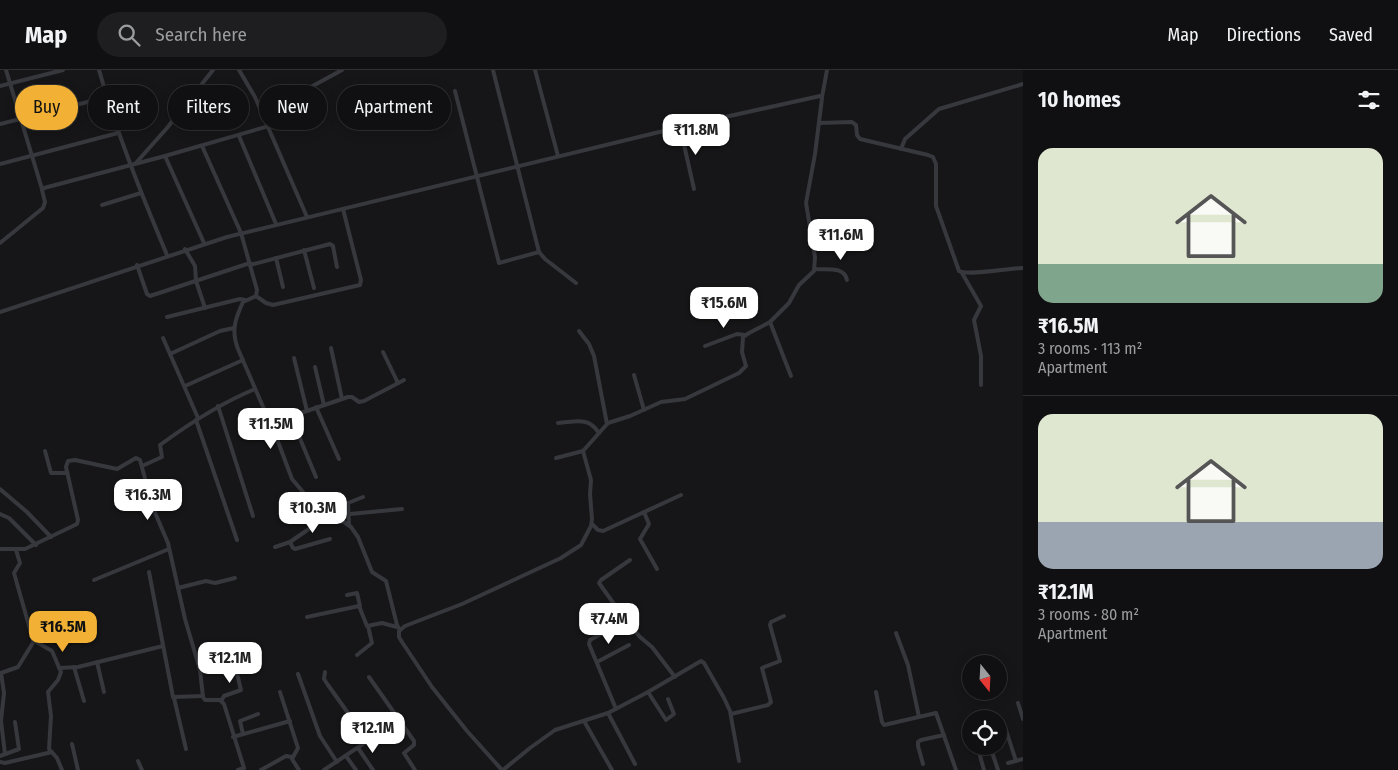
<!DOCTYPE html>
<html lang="en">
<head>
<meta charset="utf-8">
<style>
  :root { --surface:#101012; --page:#1e1e20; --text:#f1f3f6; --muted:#9c9d9f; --line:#303032; --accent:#f2b134 }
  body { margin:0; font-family:"Fira Sans Condensed",sans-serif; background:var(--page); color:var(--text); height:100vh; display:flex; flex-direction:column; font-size:19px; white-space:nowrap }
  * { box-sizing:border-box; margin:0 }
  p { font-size:16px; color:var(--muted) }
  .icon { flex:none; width:28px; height:28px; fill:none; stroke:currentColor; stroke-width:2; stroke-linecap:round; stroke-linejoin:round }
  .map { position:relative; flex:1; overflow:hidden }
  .panel { display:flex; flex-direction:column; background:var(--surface); width:375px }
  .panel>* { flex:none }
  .hud { position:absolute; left:15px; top:15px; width:475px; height:45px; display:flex; gap:10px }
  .needle { width:32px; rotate:162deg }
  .fabs { position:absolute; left:962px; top:585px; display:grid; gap:10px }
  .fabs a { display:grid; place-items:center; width:45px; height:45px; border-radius:50%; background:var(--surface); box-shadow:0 2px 12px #0003,0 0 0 1px var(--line); font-size:25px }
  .price { position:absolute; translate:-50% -42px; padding:0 11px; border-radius:10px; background:#fff; color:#222; font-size:16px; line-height:32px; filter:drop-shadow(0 1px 2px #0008) }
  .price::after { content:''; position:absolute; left:50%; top:30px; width:15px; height:11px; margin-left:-8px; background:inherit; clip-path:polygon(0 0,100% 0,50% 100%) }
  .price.selected { background:var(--accent); color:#111 }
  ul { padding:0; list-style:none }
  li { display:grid; align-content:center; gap:10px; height:265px; padding:0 15px }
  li+li { border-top:1px solid var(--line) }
  li span { display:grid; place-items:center; height:155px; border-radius:15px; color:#555 }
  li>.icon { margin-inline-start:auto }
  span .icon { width:90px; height:90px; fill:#fffc; stroke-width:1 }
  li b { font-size:21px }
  h2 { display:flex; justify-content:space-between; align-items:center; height:60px; padding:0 15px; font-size:21px }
  .chip { padding:0 18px; border-radius:22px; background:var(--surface); box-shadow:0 2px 12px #0003,0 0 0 1px var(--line); font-size:18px; line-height:45px }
  .chip.selected { background:var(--accent); color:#111 }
  header { display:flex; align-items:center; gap:30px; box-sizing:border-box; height:70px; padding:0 25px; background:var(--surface); border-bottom:1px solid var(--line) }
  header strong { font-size:24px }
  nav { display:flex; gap:28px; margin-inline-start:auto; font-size:18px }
  .search { width:350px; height:45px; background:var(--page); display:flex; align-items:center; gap:12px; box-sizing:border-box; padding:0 18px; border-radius:28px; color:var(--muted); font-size:19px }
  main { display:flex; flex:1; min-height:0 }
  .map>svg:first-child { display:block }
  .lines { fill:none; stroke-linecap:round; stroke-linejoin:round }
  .street { stroke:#37383d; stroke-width:4 }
</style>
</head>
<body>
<header>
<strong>Map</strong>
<div class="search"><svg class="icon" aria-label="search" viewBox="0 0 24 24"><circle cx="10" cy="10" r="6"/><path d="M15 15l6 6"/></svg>Search here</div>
<nav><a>Map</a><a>Directions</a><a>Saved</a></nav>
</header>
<main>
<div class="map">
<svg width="1023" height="700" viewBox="0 0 1023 700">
  <rect width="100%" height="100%" fill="#161618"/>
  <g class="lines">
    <g class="street">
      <path d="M6,0L42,119"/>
      <path d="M99,0C117,64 141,123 167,185"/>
      <path d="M239,0L255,27L307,147"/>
      <path d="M493,0L539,182L545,189L576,213"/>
      <path d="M535,0L558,86"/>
      <path d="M0,16L63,0"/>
      <path d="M455,21L499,193L539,182"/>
      <path d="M822,27L827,0"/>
      <path d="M819,53L852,52L856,55L857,65L860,69L928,85L933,87L936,94V136L959,201C968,206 1009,198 1023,198"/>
      <path d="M0,54L139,19"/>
      <path d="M680,57L694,119"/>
      <path d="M239,66L276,154"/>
      <path d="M202,76L241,163L257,220L256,226L243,232C235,249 231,261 238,279L277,369L292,409L324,447L344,452L351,457L358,467L372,502L386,511L397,555L400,560"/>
      <path d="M901,79L905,69L939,39L1023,14"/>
      <path d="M165,86L204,173"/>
      <path d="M0,94L118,63"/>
      <path d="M135,94L167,58L213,0"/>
      <path d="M102,135L141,123"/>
      <path d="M0,173L43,138L45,132L42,120L44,118L165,86L300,47L302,44L297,28L298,24L342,0"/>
      <path d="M185,179L195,196L196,211L205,238"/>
      <path d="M304,180L314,218"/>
      <path d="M276,188L283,217"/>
      <path d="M137,195L147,224L150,226L250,193"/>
      <path d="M250,195L330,174L333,176L337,197"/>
      <path d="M815,199C827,200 844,196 847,210"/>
      <path d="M962,203L981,236L974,250L981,286V315"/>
      <path d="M256,226L266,233L273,235L360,215L361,210L343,139"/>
      <path d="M0,242L227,167L680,57L820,26L822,28L815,84L806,133L815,187L814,201L799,215L789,233L770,252L749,263L743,267L742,282L746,296L739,303L685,329L661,332L630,346L608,353L583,381L591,410L590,424L592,449L591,456L581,475L561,488L462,534L405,556L399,561V567L402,572L432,617L467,661L502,700"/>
      <path d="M167,247L240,229L245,230"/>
      <path d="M770,252L791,306"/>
      <path d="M579,261L589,274L594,286L607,354"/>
      <path d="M163,268L198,348"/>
      <path d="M705,276L737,264L745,265"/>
      <path d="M331,278L342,329"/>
      <path d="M383,282L398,313"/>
      <path d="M170,284L220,261L234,258"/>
      <path d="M294,288L307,341"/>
      <path d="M315,297L324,335"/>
      <path d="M634,305L644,340"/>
      <path d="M185,316L243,290"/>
      <path d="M218,336L253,446"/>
      <path d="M316,337L339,389"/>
      <path d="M291,347L316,407"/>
      <path d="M196,350L237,470"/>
      <path d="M558,353C575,352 588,346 599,363"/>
      <path d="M272,358L298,344L348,327H352L359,332L364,331L404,310"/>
      <path d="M45,381L51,403H67"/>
      <path d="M556,388L583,381"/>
      <path d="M142,396L162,387L160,375C190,353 221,333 255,319"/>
      <path d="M0,419L27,442L51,467"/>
      <path d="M644,442L649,454L640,469L657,499"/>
      <path d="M0,444L9,448L36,475"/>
      <path d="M350,444L402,439"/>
      <path d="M592,454L598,460L603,461L681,425"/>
      <path d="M349,455L348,433L363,427"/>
      <path d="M290,472L293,478L295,479L330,469"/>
      <path d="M275,477L290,472L325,448"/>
      <path d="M0,479H25L77,454L78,450L66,397L68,391L75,390L117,399L136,388L140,390L153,438L168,473L185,549L200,600L203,627L205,630H220L224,634L244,698L238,700"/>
      <path d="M16,480L20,493L14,503L33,570L52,581L61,602L58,610L48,622L51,646L49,679L57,688L62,700"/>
      <path d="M630,490L601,510L599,513L624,548L640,567L652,577L675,607"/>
      <path d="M149,502L173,627L203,626"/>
      <path d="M94,510L169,479"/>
      <path d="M178,518L206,511L215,513L235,508"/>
      <path d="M347,525L357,523L360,536"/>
      <path d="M307,547L359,536L367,556L382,553L397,557"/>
      <path d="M896,563L908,595L919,647"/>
      <path d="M601,564L590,570L589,574L616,639"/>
      <path d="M357,585L372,573L368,556"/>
      <path d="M97,592L104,622"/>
      <path d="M597,592L629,575"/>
      <path d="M74,597L84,631"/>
      <path d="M59,598L78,597L163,576"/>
      <path d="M325,602L324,609L328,615L368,671"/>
      <path d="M298,604L320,666L337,692"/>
      <path d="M369,607L414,671V675L404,683L415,700"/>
      <path d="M280,622L298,678L292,689L299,700"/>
      <path d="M648,622L666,650L674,644L668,629"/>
      <path d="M876,622L882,652L884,655L936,643L956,700"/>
      <path d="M174,628L186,679"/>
      <path d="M221,631L224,626L241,620L234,591"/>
      <path d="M1018,633L1023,649"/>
      <path d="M608,643L635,694"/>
      <path d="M731,644L768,635L771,632L762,598L780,591L770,555L771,552L784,546"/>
      <path d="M584,651L612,700"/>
      <path d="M1005,657L1016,691"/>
      <path d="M243,664L240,651L258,644"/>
      <path d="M233,667L290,651"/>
      <path d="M72,674L78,700"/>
      <path d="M358,678L373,700"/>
      <path d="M5,684L1,651L4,623L1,603L18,597L34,571"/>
      <path d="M0,686L19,679L15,652"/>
      <path d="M346,686L356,700"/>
      <path d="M138,691L142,700"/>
      <path d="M0,692L5,693L52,682"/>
      <path d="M1008,693L1023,689"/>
      <path d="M923,694L918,676V672L921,670L944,665"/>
      <path d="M261,700L286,686L292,687"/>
      <path d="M324,700L399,650"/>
      <path d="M503,700L530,678L555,660L608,643L648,622L701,591L704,593L724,628L730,641L739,691"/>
      <path d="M984,700L980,686L982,684L990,682L993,685L998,700"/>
    </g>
  </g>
</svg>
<div class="fabs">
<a><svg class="needle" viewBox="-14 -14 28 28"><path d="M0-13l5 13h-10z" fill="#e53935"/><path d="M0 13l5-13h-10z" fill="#9c9d9f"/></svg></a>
<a><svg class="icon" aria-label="locate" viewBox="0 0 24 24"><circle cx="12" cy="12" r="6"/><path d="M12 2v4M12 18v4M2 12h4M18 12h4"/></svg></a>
</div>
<b class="price" style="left:696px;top:86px">₹11.8M</b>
<b class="price" style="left:841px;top:191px">₹11.6M</b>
<b class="price" style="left:724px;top:259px">₹15.6M</b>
<b class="price" style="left:271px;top:380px">₹11.5M</b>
<b class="price" style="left:148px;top:451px">₹16.3M</b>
<b class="price" style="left:313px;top:464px">₹10.3M</b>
<b class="price" style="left:609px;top:575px">₹7.4M</b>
<b class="price selected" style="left:63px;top:583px">₹16.5M</b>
<b class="price" style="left:230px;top:614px">₹12.1M</b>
<b class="price" style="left:373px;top:684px">₹12.1M</b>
<div class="hud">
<a class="chip selected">Buy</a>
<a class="chip">Rent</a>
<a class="chip">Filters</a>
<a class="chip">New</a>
<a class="chip">Apartment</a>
</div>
</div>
<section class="panel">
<h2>10 homes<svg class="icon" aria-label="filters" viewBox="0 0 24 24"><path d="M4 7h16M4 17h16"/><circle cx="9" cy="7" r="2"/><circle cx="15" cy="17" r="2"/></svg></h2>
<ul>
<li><span style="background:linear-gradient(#dfe7d0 75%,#7fa58c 0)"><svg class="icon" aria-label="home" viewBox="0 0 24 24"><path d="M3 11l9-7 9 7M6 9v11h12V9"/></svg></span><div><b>₹16.5M</b><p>3 rooms · 113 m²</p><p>Apartment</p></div></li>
<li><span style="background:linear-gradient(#dfe7d0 70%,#9aa5b1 0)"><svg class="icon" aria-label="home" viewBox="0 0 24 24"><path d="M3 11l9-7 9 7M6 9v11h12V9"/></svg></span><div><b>₹12.1M</b><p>3 rooms · 80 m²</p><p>Apartment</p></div></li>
</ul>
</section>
</main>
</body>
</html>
